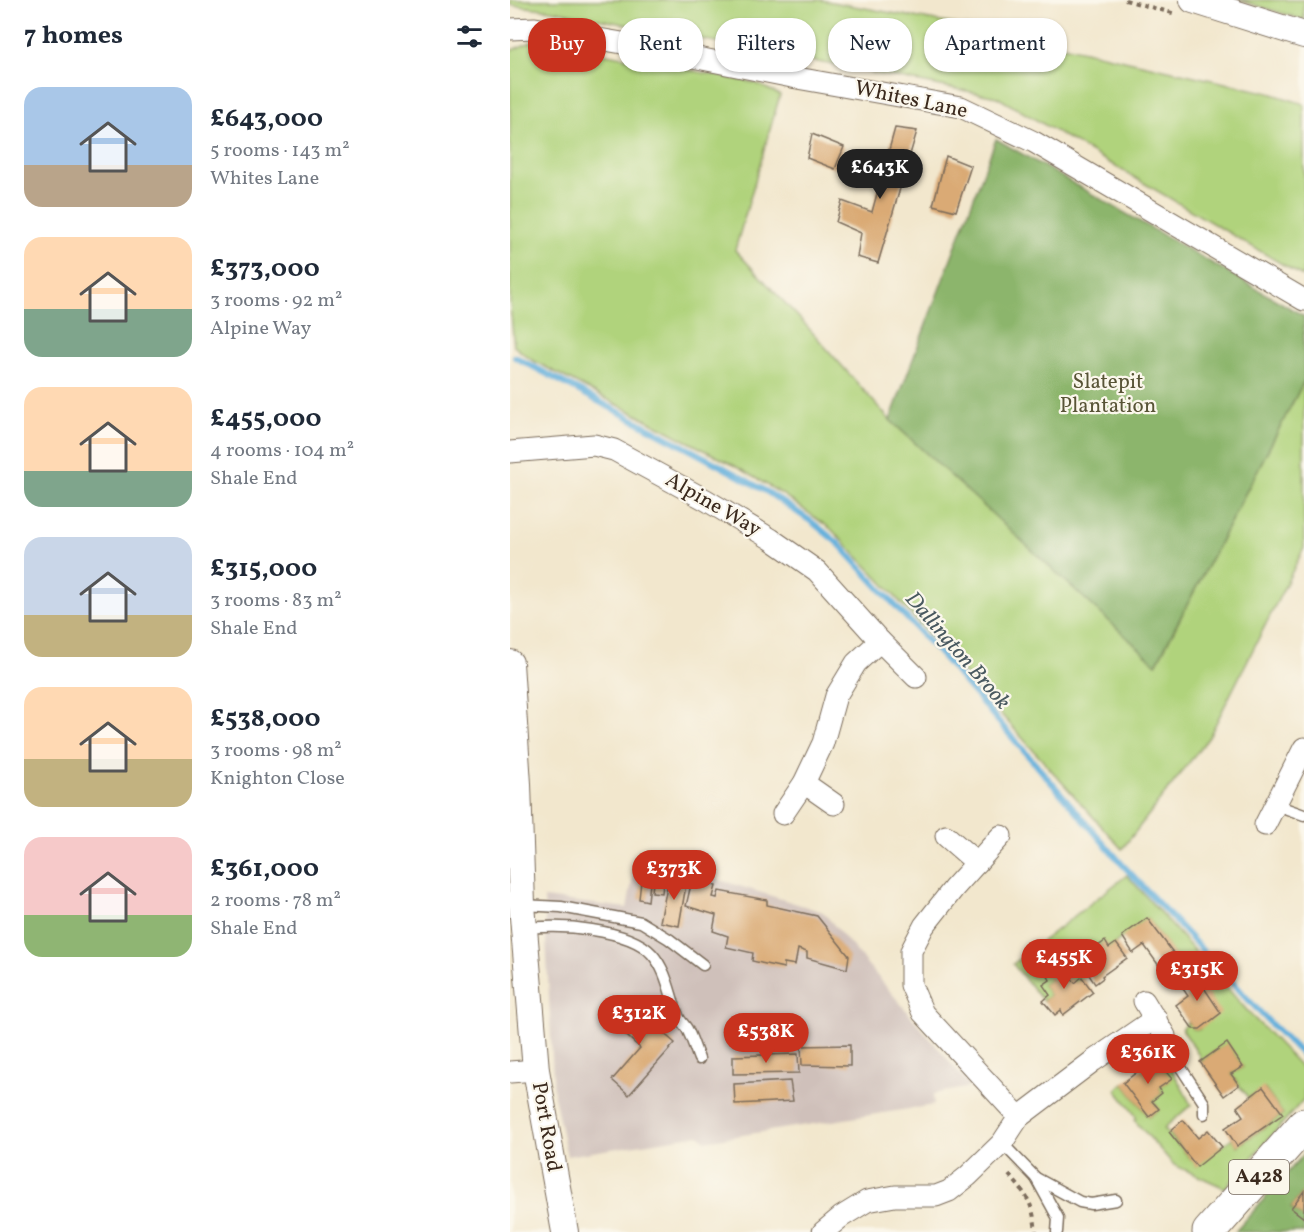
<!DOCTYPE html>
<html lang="en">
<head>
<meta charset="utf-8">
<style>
  :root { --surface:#fff; --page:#f2f2f3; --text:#1f2937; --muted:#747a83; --accent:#c8321e }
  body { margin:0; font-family:Vollkorn,serif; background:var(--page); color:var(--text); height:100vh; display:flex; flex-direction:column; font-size:22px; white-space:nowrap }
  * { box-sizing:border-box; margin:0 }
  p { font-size:20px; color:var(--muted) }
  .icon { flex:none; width:33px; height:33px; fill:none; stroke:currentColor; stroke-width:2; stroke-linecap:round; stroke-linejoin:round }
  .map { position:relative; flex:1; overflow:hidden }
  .side { display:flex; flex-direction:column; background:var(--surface); width:510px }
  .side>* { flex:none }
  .banner { position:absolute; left:18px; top:18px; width:570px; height:54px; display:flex; gap:12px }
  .price { position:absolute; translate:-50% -51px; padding:0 14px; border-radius:21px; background:var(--accent); color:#fff; font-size:20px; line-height:39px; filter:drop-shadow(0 2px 3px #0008) }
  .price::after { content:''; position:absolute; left:50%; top:36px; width:18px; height:14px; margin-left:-9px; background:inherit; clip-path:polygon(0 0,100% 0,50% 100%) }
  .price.on { background:#222; color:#fff }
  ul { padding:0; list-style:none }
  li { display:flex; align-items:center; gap:18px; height:150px; padding:0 24px }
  li span { display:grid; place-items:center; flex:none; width:168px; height:120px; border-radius:18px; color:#555 }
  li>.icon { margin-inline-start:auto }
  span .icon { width:72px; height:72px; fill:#fffc; stroke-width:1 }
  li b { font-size:26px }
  h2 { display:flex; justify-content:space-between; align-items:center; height:72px; padding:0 24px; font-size:26px }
  .chip { padding:0 21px; border-radius:24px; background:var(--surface); box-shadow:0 2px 4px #0004; font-size:21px; line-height:54px }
  .chip.on { background:var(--accent); color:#fff }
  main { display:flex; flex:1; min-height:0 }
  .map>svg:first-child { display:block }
  .industrial { fill:#cfc0ba }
  .green { fill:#b0d37c; stroke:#767e4d; stroke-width:1.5 }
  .forest { fill:#8cb56c; stroke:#647045; stroke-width:1.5 }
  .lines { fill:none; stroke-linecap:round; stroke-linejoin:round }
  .stream { stroke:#62afdb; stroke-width:6 }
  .building { fill:#daaa75 }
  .service-casing { stroke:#7b6c5b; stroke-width:13 }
  .minor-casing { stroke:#7b6c5b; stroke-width:23 }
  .tertiary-casing { stroke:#7b6c5b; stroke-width:28 }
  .primary-casing { stroke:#7b6c5b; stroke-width:35 }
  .path { stroke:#7b6c5b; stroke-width:4; stroke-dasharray:4.5 4.5; stroke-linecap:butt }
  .service { stroke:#fff; stroke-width:10 }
  .minor { stroke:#fff; stroke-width:21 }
  .tertiary { stroke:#fff; stroke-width:26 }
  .primary { stroke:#fff; stroke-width:33 }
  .labels { text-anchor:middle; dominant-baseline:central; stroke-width:4.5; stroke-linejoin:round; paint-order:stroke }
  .shield { fill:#fbf7ec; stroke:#75685c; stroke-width:1.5 }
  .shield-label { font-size:20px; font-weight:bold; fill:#3b2a1e }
  .street-label { font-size:21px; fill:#3b2a1e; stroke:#fbf7ec }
  .park-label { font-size:21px; fill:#585436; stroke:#fbf7ec }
  .water-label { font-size:22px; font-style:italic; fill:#495960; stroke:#fbf7ec }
</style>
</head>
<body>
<main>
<section class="side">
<h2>7 homes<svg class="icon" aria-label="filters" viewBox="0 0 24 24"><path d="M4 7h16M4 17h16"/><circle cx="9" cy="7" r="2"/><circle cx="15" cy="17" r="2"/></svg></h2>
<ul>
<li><span style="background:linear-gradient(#a9c7e8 65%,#b9a48a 0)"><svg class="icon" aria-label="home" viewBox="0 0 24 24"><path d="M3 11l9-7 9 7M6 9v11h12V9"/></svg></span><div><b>£643,000</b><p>5 rooms · 143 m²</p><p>Whites Lane</p></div></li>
<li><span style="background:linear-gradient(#ffd9b3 60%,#7fa58c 0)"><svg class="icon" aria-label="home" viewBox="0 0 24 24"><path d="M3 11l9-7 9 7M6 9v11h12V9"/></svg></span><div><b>£373,000</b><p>3 rooms · 92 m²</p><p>Alpine Way</p></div></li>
<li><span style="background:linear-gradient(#ffd9b3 70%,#7fa58c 0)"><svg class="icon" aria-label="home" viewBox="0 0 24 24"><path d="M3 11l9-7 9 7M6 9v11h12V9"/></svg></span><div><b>£455,000</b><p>4 rooms · 104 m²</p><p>Shale End</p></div></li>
<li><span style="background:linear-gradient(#c9d6e8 65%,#c2b280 0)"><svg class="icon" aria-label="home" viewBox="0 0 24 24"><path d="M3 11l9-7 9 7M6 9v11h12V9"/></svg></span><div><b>£315,000</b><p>3 rooms · 83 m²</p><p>Shale End</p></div></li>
<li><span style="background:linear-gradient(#ffd9b3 60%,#c2b280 0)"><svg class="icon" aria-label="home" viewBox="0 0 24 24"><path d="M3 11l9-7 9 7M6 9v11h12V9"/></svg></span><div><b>£538,000</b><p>3 rooms · 98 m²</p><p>Knighton Close</p></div></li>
<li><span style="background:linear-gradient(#f6c9c9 65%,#8fb573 0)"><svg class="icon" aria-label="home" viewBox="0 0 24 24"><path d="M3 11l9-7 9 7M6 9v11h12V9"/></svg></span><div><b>£361,000</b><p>2 rooms · 78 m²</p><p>Shale End</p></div></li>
</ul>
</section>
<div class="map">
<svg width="794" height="1232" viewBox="0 0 794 1232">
  <rect width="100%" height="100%" fill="#fbf7ec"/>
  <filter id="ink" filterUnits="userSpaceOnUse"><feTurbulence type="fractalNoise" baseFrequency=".0167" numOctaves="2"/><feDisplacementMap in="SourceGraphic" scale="12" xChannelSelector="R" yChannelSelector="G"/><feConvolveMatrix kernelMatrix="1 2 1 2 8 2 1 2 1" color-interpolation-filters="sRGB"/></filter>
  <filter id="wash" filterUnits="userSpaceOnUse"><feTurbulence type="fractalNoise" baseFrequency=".008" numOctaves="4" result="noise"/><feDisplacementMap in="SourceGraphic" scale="24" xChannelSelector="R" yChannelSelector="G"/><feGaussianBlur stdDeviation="1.35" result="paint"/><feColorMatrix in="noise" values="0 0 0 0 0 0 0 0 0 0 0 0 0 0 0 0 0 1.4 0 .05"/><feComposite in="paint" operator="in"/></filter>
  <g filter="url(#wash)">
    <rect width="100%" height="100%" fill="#f2e7cd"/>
    <path class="industrial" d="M127,854L313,912L461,1087L423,1094L424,1105L195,1141L189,1135L57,1156L44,1096L34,898L117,908Z"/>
    <g class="green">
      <path d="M0,0H311L513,37L759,93L794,104V277L487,97L42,10L0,5Z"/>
      <path d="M729,0H794V20Z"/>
      <path d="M25,40L245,83L270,95L225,250L294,323L380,420L647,663L794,381V548L699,737L612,849L373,583L321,529L272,494L225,466L22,360L4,346L0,304V51Z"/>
      <path d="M617,875L742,1016L794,1070V1099L715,1188L664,1165L625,1121L626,1116L606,1090L613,1083L639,1117L649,1109L642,1101L652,1093L649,1088L661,1079L645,1058L652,1054L670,1084L681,1105L654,1128L687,1166L722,1138L728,1146L773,1114L754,1088L738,1098L721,1074L733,1067L717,1044L690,1061L689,1055L672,1029L678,1022L683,1029H690L682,970L667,980L658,966L667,959L637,918L599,948L594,942L569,960L566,964L575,975L565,983L549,961L534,969L540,980L533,985L540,995L533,1001L503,964Z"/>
    </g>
    <g class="forest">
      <path d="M486,139L794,316V381L646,664L380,420Z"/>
      <path d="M794,1154V1191L781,1208L794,1218V1232H725Z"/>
    </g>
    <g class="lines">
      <path class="stream" d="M5,357L207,464L259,493L302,522L329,544L437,662L611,863L762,1025L794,1056"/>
    </g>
    <g id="blocks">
      <g class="building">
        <path d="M385,128L407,131L368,263L347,257L351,233L326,222L332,201L362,212Z"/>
        <path d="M302,134L334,147L325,169L297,158Z"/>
        <path d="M436,156L461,166L446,211L423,205Z"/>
        <path d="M132,872L141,874L138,901L129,899Z"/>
        <path d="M144,873L154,874L152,893L142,892Z"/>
        <path d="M159,876L177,879L169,926L150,922Z"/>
        <path d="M182,880L206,886L203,897L207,898L209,891L257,900V905L307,916L339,956L337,969L297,958V952L288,949L285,965L274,963V968L242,961L243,953L216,947L218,936L203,931L206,915L176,906Z"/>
        <path d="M637,918L668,959L652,970L634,945L623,953L612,936Z"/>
        <path d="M595,941L599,948L606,943L617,958L592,976L593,978L585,984L569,960Z"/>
        <path d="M549,961L565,983L572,977L583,992L553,1015L551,1010L545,1015L533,1001L540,995L533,985L540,980L534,969Z"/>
        <path d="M682,970L711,1013L690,1029H683L666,1005L678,996L667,980Z"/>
        <path d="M115,1000L165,1043L119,1095L102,1080L130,1048L98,1019Z"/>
        <path d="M295,1023V1043L224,1045L223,1025Z"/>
        <path d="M717,1043L733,1067L721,1074L729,1085L714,1096L690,1062Z"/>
        <path d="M340,1045V1066L292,1065L291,1046Z"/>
        <path d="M288,1054L289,1073L223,1074V1056Z"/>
        <path d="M645,1058L662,1079L649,1088L652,1093L642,1101L649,1109L639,1117L613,1083Z"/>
        <path d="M280,1081L283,1101L225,1104L224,1084Z"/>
        <path d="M753,1087L773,1114L727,1146L715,1128L733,1116L727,1107Z"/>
        <path d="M673,1120L688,1138L698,1130L712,1147L687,1167L659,1132Z"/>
        <path d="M794,1191V1218L781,1208Z"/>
      </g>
    </g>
  </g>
  <g filter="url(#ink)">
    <use href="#blocks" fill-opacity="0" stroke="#7b6c5b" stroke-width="1.5"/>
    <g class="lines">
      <defs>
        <g id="service">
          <path d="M766,805L794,815"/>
          <path d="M12,905L51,907L131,922L159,939L193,965"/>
          <path d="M14,929C46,923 120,929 142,954C158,972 160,997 169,1018C171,1022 175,1025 177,1029C182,1038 185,1049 189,1059"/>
          <path d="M655,1036L664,1057L694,1103V1114"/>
          <path d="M492,1143L526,1178L570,1202L581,1204L606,1200"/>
          <path d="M526,1178L548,1218L547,1232"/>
        </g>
        <g id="minor">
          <path d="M0,29L25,28L118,44L287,78L451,107L524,142L794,300"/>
          <path d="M0,452L84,445L104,450L196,500L261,539L307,571L370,641L406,677"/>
          <path d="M294,783L324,804"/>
          <path d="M273,814L294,783L313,743L326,696L346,663L370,641"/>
          <path d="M755,825L794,748"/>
          <path d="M436,836L467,863"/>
          <path d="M491,836L444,888L414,926L401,951V985L413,1013L509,1117"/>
          <path d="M634,1001L655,1036"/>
          <path d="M0,1072L26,1070"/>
          <path d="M313,1232L331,1217L357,1201L385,1196H426L439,1191L458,1176L492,1143L509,1117L583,1061L646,1018"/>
        </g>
        <g id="tertiary">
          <path d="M683,0L794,35"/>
          <path d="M0,663L8,784L12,905L26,1070L55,1232"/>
        </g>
        <path id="primary" d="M699,1232L794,1125"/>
      </defs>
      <use href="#service" class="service-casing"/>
      <use href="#minor" class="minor-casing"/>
      <use href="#tertiary" class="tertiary-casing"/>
      <use href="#primary" class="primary-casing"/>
      <g class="path">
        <path d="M615,0L666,14"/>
        <path d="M499,1175C518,1196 523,1204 526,1232"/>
      </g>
      <use href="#service" class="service"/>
      <use href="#minor" class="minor"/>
      <use href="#tertiary" class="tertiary"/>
      <use href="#primary" class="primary"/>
    </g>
  </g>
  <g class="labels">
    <rect class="shield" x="719" y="1160" width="60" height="34" rx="4.5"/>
    <g class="shield-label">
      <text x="749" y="1177">A428</text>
    </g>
    <g class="street-label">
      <text transform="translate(401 100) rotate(12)">Whites Lane</text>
      <text transform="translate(203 505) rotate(30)">Alpine Way</text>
      <text transform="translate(36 1127) rotate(80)">Port Road</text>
    </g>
    <g class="park-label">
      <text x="598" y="382">Slatepit<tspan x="598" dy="24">Plantation</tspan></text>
    </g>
    <g class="water-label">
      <text transform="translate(447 651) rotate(49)">Dallington Brook</text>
    </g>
  </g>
</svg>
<b class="price on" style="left:370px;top:200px">£643K</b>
<b class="price" style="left:164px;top:901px">£373K</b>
<b class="price" style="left:554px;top:990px">£455K</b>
<b class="price" style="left:687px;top:1002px">£315K</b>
<b class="price" style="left:129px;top:1046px">£312K</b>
<b class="price" style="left:256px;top:1064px">£538K</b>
<b class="price" style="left:638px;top:1085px">£361K</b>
<div class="banner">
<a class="chip on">Buy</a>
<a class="chip">Rent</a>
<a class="chip">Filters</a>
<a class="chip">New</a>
<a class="chip">Apartment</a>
</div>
</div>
</main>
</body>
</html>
